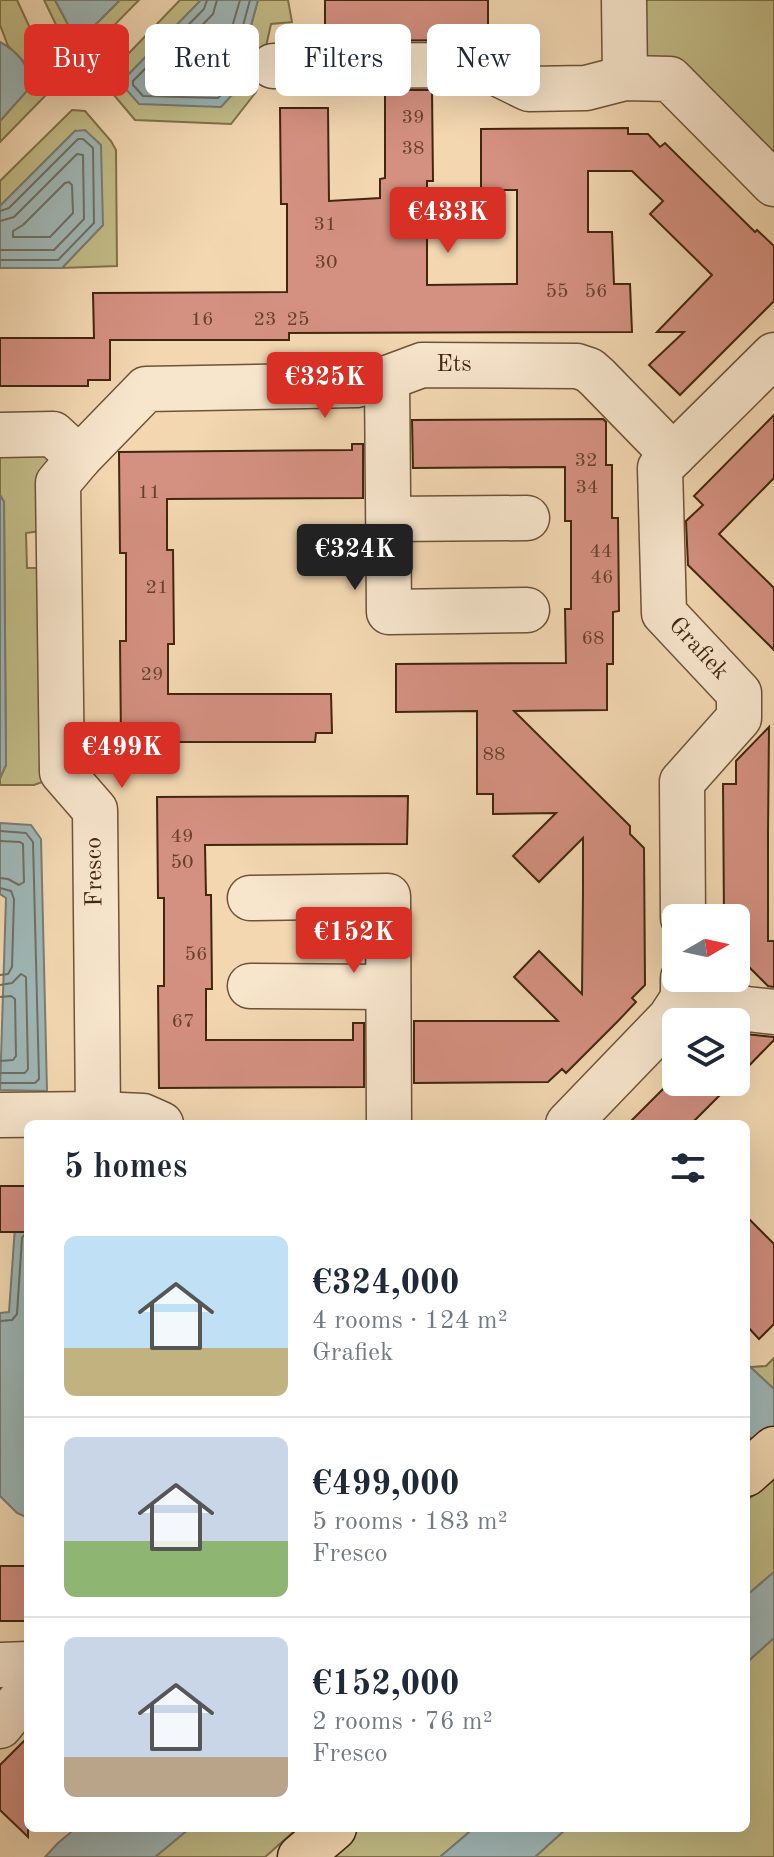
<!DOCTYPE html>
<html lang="en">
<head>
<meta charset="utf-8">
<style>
  :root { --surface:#fff; --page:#f6f6f7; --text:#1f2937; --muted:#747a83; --line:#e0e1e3; --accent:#d93025 }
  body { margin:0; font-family:"Old Standard TT",serif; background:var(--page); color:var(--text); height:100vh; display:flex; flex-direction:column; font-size:30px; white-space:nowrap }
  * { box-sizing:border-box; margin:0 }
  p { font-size:26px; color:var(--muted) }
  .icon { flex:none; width:44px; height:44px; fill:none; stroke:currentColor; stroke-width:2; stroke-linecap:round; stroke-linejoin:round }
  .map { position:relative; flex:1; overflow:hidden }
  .details { position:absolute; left:24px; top:1120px; width:726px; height:712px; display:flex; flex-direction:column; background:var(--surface); border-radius:12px; box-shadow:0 8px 32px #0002 }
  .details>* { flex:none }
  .banner { position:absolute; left:24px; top:24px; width:726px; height:72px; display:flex; gap:16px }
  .needle { width:52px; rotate:81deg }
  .fabs { position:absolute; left:662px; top:904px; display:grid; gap:16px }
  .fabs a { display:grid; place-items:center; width:88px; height:88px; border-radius:12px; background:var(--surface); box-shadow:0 8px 32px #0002; font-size:40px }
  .price { position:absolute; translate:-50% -68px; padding:0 18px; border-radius:8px; background:var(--accent); color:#fff; font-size:26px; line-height:52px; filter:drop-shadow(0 2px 4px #0008) }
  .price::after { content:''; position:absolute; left:50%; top:48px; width:24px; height:18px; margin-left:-12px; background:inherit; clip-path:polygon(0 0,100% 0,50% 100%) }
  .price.current { background:#222; color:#fff }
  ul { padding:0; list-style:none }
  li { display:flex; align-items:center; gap:24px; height:200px; padding:0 40px }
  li+li { border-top:2px solid var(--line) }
  li span { display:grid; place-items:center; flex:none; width:224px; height:160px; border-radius:12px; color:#555 }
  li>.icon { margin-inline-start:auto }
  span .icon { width:96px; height:96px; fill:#fffc; stroke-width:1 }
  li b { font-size:34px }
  h2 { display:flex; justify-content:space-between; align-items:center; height:96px; padding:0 40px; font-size:34px }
  .pill { padding:0 28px; border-radius:12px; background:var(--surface); box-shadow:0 8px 32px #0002; font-size:28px; line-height:72px }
  .pill.current { background:var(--accent); color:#fff }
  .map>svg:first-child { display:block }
  .green { fill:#c2bc87; stroke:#82724a; stroke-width:2 }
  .water { fill:#9fb7b6; stroke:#7a7d73; stroke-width:2 }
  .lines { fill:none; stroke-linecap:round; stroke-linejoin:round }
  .shore { stroke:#706f62; stroke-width:2 }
  .building { fill:#d49080; stroke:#42270e; stroke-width:2 }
  .minor-casing { stroke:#6e5337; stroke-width:47 }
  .major-casing { stroke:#42270e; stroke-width:47 }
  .minor { stroke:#f7e5cc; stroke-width:44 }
  .major { stroke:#f2d7b1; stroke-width:44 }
  .labels { text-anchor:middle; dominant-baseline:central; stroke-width:6; stroke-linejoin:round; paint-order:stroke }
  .number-label { font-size:20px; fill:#66412a }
  .street-label { font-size:24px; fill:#42270e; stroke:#f7e5cc }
</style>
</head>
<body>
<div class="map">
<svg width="774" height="1857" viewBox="0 0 774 1857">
  <rect width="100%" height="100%" fill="#f2d7b1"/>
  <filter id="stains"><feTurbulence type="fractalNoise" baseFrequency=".0025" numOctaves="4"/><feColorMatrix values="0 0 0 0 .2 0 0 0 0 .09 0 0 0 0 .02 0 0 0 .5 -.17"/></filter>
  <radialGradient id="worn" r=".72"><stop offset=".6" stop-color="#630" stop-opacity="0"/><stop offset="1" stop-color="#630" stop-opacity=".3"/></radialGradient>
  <g class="green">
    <path d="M0,0H17L55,82L50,91L0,142V121L33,84L27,65L8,46L0,25Z"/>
    <path d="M44,0H55L72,32L94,26L120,0H139L83,57L65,43Z"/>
    <path d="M180,0H201L125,78L232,95L258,0H288L292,22L271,24L256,92L231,124L135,120L102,81Z"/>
    <path d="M636,0H774V165L642,58Z"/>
    <path d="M72,110L85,111L111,141L116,150L117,266L62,268L103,225L75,131L0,206V181Z"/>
    <path d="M0,448H41L51,463L40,531L26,533L27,568H49L45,781L34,785H0V778L6,765L4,502L0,495Z"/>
    <path d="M774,1358V1389L750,1367L766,1366Z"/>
    <path d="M774,1480V1572L746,1596V1501Z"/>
    <path d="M774,1638V1857H535L567,1828H746V1663Z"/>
    <path d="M190,1828H298L265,1857H155Z"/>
    <path d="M359,1828H474L440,1857H330Z"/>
  </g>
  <g class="water">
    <path d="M55,0H120L94,26L72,32Z"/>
    <path d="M201,0H258L232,95L221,107L139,104L124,87L125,78Z"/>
    <path d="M0,42C19,52 27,65 33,84L0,121Z"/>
    <path d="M85,130L101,145L103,225L62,268H0V206L75,131Z"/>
    <path d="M0,495L4,502L6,765L0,778Z"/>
    <path d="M0,823L31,825L41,839L47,1091L0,1090L6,898L0,894Z"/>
    <path d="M15,1227H28V1518L17,1513L0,1496V1313L9,1312Z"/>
    <path d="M746,1363L774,1389V1462L746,1433Z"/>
    <path d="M774,1572V1638L746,1663V1596Z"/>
    <path d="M76,1828H190L155,1857H45L58,1843Z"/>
    <path d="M474,1828H567L535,1857H440Z"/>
  </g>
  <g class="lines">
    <g class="shore">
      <path d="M207,0L204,9L133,81V85L143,96L218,98L225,91L250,0"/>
      <path d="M217,0L213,14L148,80L149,86L214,88L240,0"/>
      <path d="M213,33L217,38L206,75H176V69Z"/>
      <path d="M69,182L72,185L73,213L50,237H13V231L23,225L65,183Z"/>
      <path d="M0,211L9,208L78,139H83L93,148L94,223L58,260H0"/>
      <path d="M0,221L14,217L77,154L83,155L84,219L54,250H0"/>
      <path d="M0,831L26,833L33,842L39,1079L35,1083H0"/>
      <path d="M0,841L20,842L23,844L24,882L19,885L8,879L0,878"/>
      <path d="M0,888L11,891L14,899L12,967L8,974L0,975"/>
      <path d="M0,985L12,983L21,974L26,977L28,1069L25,1073H0"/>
      <path d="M0,997L11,996L15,999L16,1056L13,1060L0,1061"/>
      <path d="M0,1321L12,1320L17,1314L22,1238L24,1235H28"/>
    </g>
  </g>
  <g class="building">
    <path d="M325,0H488V42L480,40L325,41Z"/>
    <path d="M385,90H432L433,181H427V285L517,284V190H481V129L628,128V134H648L660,147L665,143L755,232L757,230L774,246V301L680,395L649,365L684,332H657L712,275L650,214L663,201L632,171H588V232H612L614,284H630L632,332L289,333V340H110V380H88V386H0V338H94L93,293L287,292V204H281L280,108H328L329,201L380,198V179L385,178Z"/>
    <path d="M774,415V478L719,534L774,588V650L688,565L686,521L703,505L694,496Z"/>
    <path d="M603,419L606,422V465H612V518H618L619,611L613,612V664H607V710L514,711L630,826V834L644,848L645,985L632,998L636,1002L618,1021L566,1073L562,1069L548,1082L414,1083V1021H558L514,977L539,951L582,994L583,892V838L539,882L513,856L556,813L493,814V794H477V711L396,712V664L566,663L565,609H571V521H565V467L413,468L412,420Z"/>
    <path d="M352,444H363V498L167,499V550H173L174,644H168V694H331L332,733H316L315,742H121L120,641H126V553H120L119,452L352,450Z"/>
    <path d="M769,727L768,834V941H774V987L768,986L737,955L736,918H724L723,784H736V761Z"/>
    <path d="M408,796L407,844L205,845L206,895H211L212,989H206V1040H353V1023H364V1087L159,1088L158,986H164V898H158L157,797Z"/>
    <path d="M736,1033L774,1037V1040L736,1079Z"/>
    <path d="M670,1082H733L691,1124H628Z"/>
    <rect x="0" y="1186" width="28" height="46"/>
    <path d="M746,1216L774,1244V1324L759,1339L746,1325Z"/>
    <rect x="0" y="1566" width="28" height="55"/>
    <path d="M28,1737V1837L0,1810V1765Z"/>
  </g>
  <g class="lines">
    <defs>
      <g id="minor">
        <path d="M624,0L625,78"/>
        <path d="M273,66L480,65L529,89L586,88L625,78L670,79L774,184"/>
        <path d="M387,378L389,612L527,610"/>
        <path d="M0,435L53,434L79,458L146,389L356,385L387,378L422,365L577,366L589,370L597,377L673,455"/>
        <path d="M79,458L58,483L62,772L95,810L98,1114"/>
        <path d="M389,519L527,518"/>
        <path d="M250,898L388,896L389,1124"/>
        <path d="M683,918L682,782L739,718V693L664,613L660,468L774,355"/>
        <path d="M250,986L388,987"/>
        <path d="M683,998L747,1009L774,1012"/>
        <path d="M0,1115L98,1114L143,1116L161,1124"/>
        <path d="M568,1124L670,1018L683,998V978"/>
        <path d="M0,1665L28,1664"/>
        <path d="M0,1726L28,1691"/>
      </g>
      <g id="major">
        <path d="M746,1474L774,1449"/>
        <path d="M300,1857L334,1828"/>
      </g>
    </defs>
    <use href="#minor" class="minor-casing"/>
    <use href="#major" class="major-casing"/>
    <use href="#minor" class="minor"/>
    <use href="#major" class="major"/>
  </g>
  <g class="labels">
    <g class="number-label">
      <text x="413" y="118">39</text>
      <text x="413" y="149">38</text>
      <text x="325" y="225">31</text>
      <text x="326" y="263">30</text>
      <text x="557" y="292">55</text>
      <text x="596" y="292">56</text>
      <text x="202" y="320">16</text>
      <text x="265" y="320">23</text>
      <text x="298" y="320">25</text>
      <text x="586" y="461">32</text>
      <text x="587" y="488">34</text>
      <text x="149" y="493">11</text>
      <text x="601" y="552">44</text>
      <text x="602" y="578">46</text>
      <text x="157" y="588">21</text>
      <text x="593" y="639">68</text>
      <text x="152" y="675">29</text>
      <text x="494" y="755">88</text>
      <text x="182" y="837">49</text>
      <text x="182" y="863">50</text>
      <text x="196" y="955">56</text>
      <text x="183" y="1022">67</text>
    </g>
    <g class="street-label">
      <text x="454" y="365">Ets</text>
      <text transform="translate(698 649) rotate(47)">Grafiek</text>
      <text transform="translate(95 872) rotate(-91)">Fresco</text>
    </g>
  </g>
  <rect width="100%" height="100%" filter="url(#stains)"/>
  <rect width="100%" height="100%" fill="url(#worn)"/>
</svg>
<div class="fabs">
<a><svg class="needle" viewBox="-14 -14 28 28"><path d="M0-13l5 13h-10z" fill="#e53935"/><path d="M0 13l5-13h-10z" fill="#747a83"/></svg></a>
<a><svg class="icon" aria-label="layers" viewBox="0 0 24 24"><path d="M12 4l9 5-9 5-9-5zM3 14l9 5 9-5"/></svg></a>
</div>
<b class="price" style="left:448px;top:255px">€433K</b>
<b class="price" style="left:325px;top:420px">€325K</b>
<b class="price current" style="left:355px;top:592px">€324K</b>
<b class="price" style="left:122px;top:790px">€499K</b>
<b class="price" style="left:354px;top:975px">€152K</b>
<div class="banner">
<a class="pill current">Buy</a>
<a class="pill">Rent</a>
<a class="pill">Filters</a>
<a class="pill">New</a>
</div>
<section class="details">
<h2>5 homes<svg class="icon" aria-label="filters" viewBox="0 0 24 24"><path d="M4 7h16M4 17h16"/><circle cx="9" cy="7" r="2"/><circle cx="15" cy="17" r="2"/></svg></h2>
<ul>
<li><span style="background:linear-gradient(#bfe0f5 70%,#c2b280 0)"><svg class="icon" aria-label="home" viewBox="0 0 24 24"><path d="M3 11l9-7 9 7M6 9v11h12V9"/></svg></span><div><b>€324,000</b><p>4 rooms · 124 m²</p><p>Grafiek</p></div></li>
<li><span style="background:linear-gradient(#c9d6e8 65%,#8fb573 0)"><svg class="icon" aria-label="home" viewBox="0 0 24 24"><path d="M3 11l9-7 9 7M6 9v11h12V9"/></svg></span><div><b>€499,000</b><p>5 rooms · 183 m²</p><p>Fresco</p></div></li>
<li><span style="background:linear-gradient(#c9d6e8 75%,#b9a48a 0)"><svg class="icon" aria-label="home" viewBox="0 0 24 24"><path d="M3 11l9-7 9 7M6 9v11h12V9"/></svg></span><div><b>€152,000</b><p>2 rooms · 76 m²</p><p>Fresco</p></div></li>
</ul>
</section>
</div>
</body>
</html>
